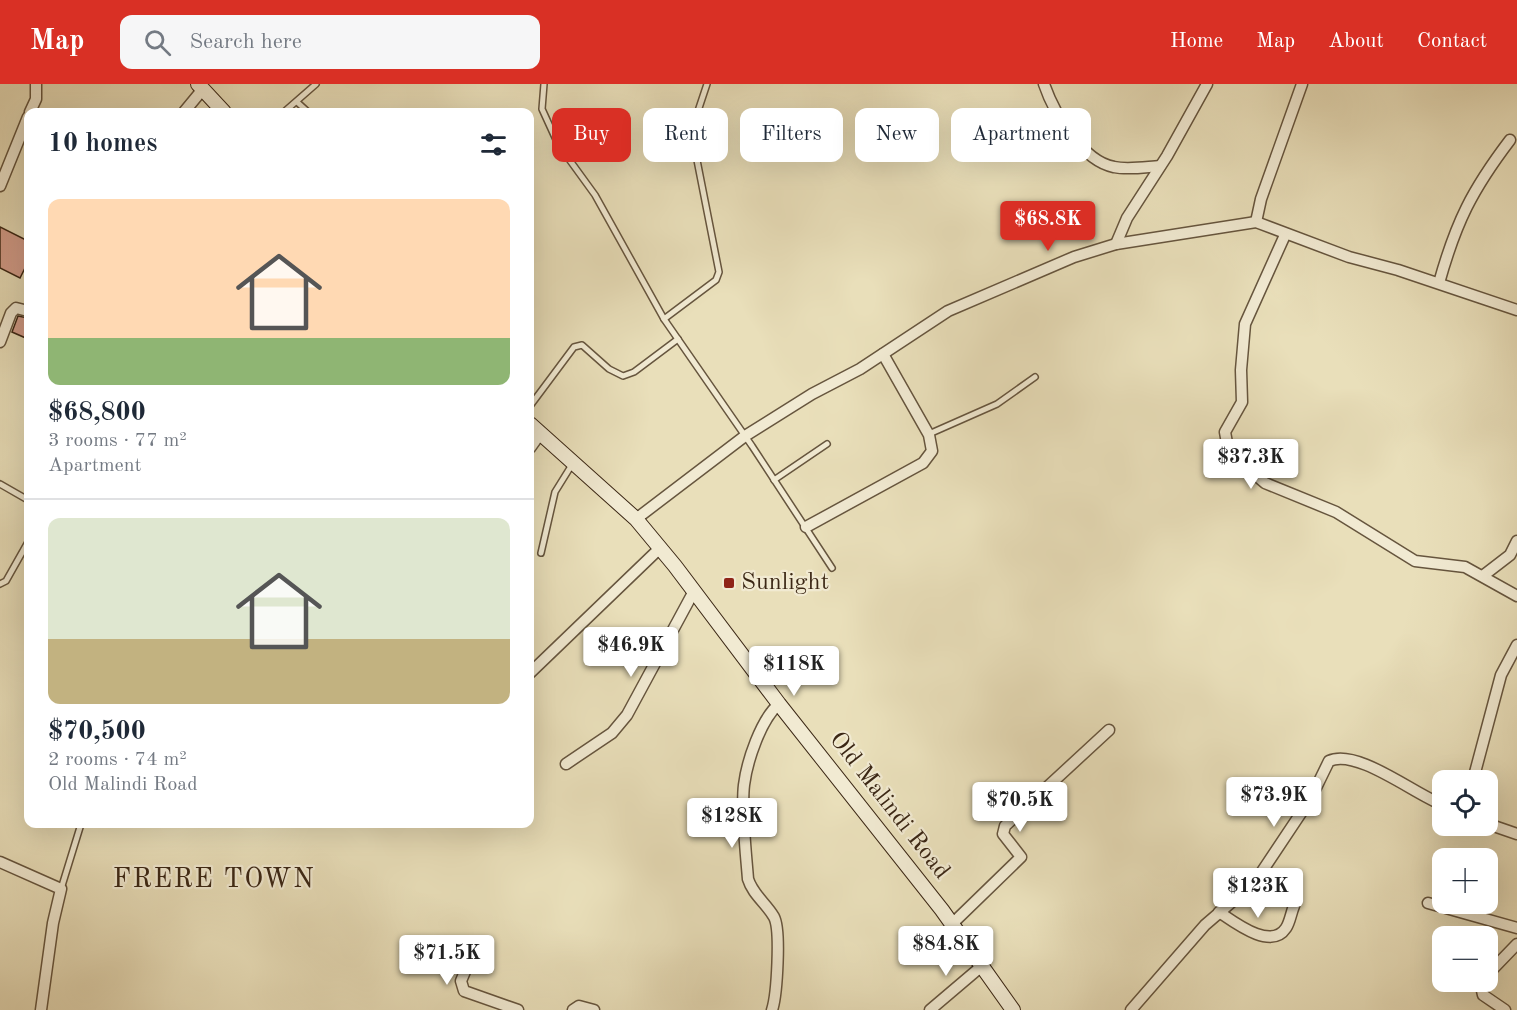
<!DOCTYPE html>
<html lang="en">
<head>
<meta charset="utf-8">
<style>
  :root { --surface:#fff; --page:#f6f6f7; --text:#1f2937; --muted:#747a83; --line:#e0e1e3; --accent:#d93025 }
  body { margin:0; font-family:"Old Standard TT",serif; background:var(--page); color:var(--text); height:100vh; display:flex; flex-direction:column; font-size:22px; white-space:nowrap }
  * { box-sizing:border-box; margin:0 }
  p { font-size:20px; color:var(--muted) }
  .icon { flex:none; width:33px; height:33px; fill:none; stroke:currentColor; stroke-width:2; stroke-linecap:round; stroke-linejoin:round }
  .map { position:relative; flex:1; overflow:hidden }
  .drawer { position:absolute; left:24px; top:24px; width:510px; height:720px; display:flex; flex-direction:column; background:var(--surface); border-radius:12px; box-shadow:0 6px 24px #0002 }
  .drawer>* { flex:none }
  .banner { position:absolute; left:552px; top:24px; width:570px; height:54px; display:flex; gap:12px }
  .fabs { position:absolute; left:1432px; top:686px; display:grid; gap:12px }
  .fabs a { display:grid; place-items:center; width:66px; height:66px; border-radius:12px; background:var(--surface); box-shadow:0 6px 24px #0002; font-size:30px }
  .price { position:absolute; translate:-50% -51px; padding:0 14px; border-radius:6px; background:#fff; color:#222; font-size:20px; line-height:39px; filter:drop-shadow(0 2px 3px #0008) }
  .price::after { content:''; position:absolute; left:50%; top:36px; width:18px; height:14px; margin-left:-9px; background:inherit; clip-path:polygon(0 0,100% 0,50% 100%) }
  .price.current { background:var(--accent); color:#fff }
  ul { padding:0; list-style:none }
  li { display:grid; align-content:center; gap:12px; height:318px; padding:0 24px }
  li+li { border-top:2px solid var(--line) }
  li span { display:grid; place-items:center; height:186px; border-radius:12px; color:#555 }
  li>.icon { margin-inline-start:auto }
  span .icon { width:108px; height:108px; fill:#fffc; stroke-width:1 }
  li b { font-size:26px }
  h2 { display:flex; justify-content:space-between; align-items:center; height:72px; padding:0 24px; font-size:26px }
  .tag { padding:0 21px; border-radius:12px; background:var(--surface); box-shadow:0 6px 24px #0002; font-size:21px; line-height:54px }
  .tag.current { background:var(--accent); color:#fff }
  header { display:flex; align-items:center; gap:36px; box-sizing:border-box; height:84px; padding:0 30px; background:var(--accent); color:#fff }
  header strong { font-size:28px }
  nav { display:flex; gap:33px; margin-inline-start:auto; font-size:21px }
  .search { width:420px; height:54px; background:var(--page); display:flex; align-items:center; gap:15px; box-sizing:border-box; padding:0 21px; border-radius:12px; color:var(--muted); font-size:22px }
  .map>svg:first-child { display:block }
  .building { fill:#d59f8d; stroke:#3b2715; stroke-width:1.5 }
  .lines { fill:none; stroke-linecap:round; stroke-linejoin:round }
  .service-casing { stroke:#66553e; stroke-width:8 }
  .minor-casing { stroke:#66553e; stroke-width:13 }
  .secondary-casing { stroke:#3b2715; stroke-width:16 }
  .service { stroke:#f1ead2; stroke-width:5 }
  .minor { stroke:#f1ead2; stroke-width:10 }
  .secondary { stroke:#f1ead2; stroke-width:14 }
  .poi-dot { fill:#8f2418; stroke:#f1ead2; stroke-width:2 }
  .labels { text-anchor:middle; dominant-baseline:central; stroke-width:4.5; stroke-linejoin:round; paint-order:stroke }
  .poi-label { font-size:24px; fill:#3b2715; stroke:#f1ead2; text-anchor:start }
  .street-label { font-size:24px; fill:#3b2715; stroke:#f1ead2 }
  .quarter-label { font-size:27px; letter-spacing:1.5px; fill:#3b2715; stroke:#f1ead2 }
</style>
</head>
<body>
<header>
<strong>Map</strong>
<div class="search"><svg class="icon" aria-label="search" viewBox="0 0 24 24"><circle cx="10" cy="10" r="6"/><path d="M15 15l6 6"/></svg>Search here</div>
<nav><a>Home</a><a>Map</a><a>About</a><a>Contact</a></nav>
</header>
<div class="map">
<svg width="1517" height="926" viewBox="0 0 1517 926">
  <rect width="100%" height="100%" fill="#e9dfba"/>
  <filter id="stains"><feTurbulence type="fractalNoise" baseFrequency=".00333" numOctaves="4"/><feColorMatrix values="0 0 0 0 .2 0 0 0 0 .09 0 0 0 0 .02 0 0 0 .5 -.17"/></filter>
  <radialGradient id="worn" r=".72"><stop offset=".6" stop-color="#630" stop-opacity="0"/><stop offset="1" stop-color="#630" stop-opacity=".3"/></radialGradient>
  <g class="building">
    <path d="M0,143L28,157V178L20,194L0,184Z"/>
    <path d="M18,232L28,234V255L12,248Z"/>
  </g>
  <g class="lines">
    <defs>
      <g id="service">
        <path d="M544,0L542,25L558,60L595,111L664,235L752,362L832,484"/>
        <path d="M297,18L308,28"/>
        <path d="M284,28L316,0"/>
        <path d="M664,235L716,196L719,188L695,66L697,30L707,0"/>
        <path d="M530,322L574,263L582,261L609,285L623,292L634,288L678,255"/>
        <path d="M929,350L997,320L1035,293"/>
        <path d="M774,396L827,360"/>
        <path d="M0,400L28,416"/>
        <path d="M541,469L555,408L573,379"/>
        <path d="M0,500L6,497L28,458"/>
        <path d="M61,805L81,740"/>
      </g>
      <g id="minor">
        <path d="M1044,0C1054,29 1082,77 1114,83C1128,86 1145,83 1160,82"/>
        <path d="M30,28L36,15V0"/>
        <path d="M184,28L203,5"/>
        <path d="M0,102L28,33"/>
        <path d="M1256,138L1261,115L1302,0"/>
        <path d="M1285,151L1245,240L1241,286L1242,318L1225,348L1227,359L1246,383L1265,399L1336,428L1415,477L1465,483L1517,512"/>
        <path d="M1116,160L1127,134L1167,72L1207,0"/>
        <path d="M1439,199C1456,138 1472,106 1510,56"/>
        <path d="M0,258L11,229L16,224L28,227"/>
        <path d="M530,364L540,350"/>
        <path d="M636,435L745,352L812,310L860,285L948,227L1074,173L1116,160L1256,138L1349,173L1398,186L1517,226"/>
        <path d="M806,443L923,379L932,367L929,351L883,270"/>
        <path d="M1484,491L1510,471L1517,457"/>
        <path d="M530,589L660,464"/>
        <path d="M566,680L612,649L627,631L694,507"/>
        <path d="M1473,696L1501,591L1517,561"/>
        <path d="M1488,740L1517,750"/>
        <path d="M0,778L61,805L53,839L41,926"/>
        <path d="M1428,819L1517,844"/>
        <path d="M1219,828C1234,838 1271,867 1286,844C1290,838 1291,829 1294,822"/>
        <path d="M952,840L1021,773L1003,750L1005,742L1109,646"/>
        <path d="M474,866L461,897L464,907L518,926"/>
        <path d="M1488,890L1517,860"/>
        <path d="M1484,897L1481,902L1483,911L1505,926"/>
        <path d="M573,926L579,922L594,926"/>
        <path d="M772,926C777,911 781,846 774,833C766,819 753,811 748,795C746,769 741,726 744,701C747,677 761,635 779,620"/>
        <path d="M930,926L983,881"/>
        <path d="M1131,926L1205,841L1255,798L1311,714L1329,677C1357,664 1414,710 1443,721"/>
      </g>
      <g id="secondary">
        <path d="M198,0L224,28"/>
        <path d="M530,340L636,435L675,482L779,620L942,826L1013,926"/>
      </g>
    </defs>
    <use href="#service" class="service-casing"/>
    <use href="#minor" class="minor-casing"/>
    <use href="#secondary" class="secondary-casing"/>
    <use href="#service" class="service"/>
    <use href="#minor" class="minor"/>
    <use href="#secondary" class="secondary"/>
  </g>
  <rect class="poi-dot" x="723" y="493" width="12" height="12" rx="3"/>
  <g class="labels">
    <g class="poi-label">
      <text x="741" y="499">Sunlight</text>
    </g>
    <g class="street-label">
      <text transform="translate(889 722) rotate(52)">Old Malindi Road</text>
    </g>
    <g class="quarter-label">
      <text x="214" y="795">FRERE TOWN</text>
    </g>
  </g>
  <rect width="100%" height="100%" filter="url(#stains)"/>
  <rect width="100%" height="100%" fill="url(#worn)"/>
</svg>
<div class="fabs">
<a><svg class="icon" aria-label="locate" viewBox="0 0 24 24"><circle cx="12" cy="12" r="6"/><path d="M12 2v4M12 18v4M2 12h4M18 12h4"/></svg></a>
<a>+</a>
<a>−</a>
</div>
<b class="price current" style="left:1048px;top:168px">$68.8K</b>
<b class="price" style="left:1251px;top:406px">$37.3K</b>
<b class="price" style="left:631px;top:594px">$46.9K</b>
<b class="price" style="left:794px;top:613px">$118K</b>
<b class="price" style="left:1274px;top:744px">$73.9K</b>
<b class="price" style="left:1020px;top:749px">$70.5K</b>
<b class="price" style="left:732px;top:765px">$128K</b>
<b class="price" style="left:1258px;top:835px">$123K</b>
<b class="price" style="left:946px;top:893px">$84.8K</b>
<b class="price" style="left:447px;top:902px">$71.5K</b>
<div class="banner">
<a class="tag current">Buy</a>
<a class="tag">Rent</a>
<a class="tag">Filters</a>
<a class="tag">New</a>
<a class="tag">Apartment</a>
</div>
<section class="drawer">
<h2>10 homes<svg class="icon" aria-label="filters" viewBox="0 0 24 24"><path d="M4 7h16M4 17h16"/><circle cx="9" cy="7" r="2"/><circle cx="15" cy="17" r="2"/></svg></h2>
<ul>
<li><span style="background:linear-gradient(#ffd9b3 75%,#8fb573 0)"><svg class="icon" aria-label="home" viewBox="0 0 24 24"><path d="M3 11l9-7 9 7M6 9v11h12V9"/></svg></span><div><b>$68,800</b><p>3 rooms · 77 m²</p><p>Apartment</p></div></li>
<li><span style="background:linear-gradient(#dfe7d0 65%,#c2b280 0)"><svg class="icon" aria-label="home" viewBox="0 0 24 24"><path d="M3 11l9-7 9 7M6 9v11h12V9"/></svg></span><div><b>$70,500</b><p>2 rooms · 74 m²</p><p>Old Malindi Road</p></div></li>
</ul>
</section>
</div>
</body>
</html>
